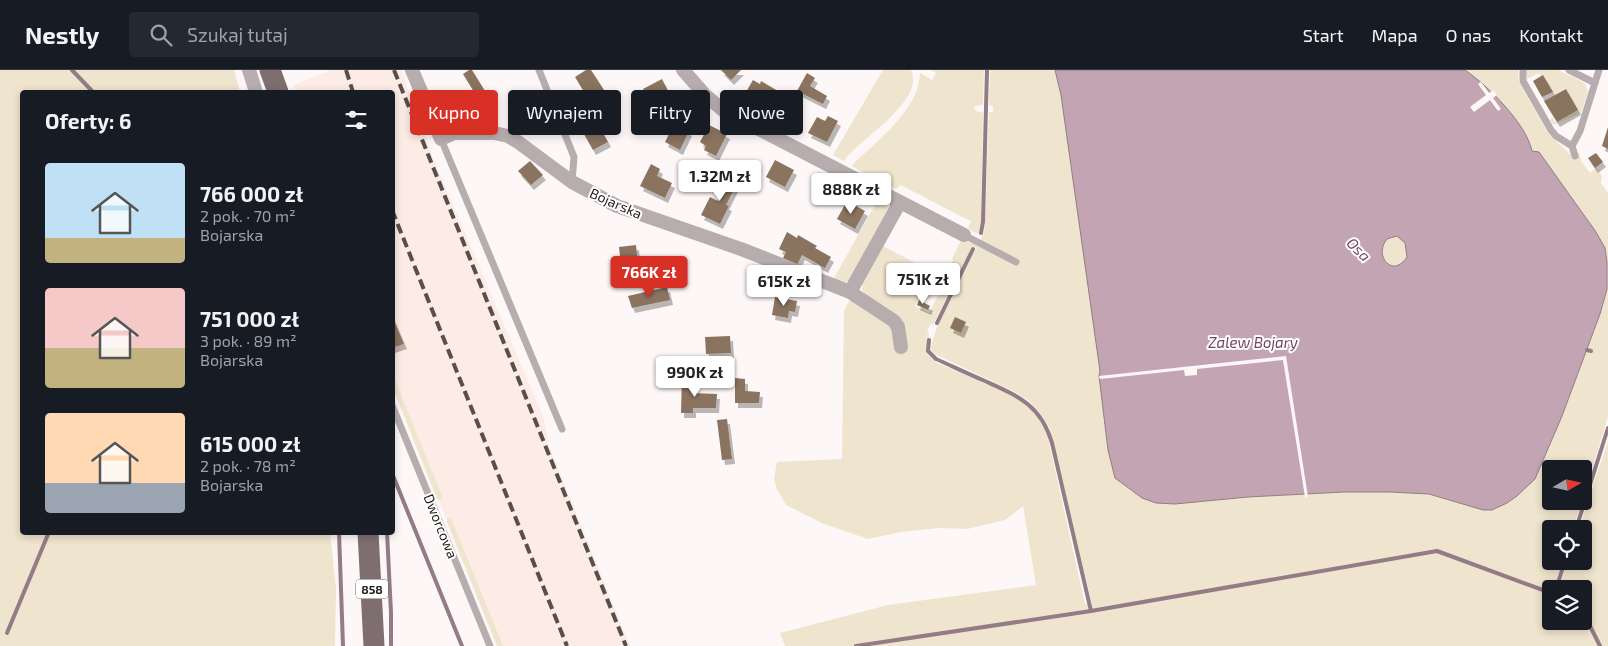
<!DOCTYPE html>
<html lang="pl">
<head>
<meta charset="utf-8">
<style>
  :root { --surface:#171b24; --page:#242831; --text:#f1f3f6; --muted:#9ea1a6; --line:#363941; --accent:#d93025 }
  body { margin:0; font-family:"Exo 2",sans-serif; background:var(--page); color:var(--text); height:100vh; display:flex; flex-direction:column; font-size:19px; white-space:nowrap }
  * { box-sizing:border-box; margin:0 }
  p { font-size:16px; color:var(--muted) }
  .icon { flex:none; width:28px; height:28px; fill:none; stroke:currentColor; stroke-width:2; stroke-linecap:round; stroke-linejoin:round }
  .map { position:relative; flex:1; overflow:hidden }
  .panel { position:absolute; left:20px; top:20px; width:375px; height:445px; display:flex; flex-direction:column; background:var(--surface); border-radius:5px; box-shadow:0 2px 8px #0003 }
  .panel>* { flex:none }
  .guide { position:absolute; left:410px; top:20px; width:475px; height:45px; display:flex; gap:10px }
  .needle { width:32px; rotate:81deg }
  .fabs { position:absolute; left:1542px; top:390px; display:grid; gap:10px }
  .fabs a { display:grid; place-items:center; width:50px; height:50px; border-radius:5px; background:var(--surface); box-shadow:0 2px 8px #0003; font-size:25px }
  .price { position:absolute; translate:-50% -42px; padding:0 11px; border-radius:5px; background:#fff; color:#222; font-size:16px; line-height:32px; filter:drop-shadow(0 1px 2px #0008) }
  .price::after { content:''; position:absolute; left:50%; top:30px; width:15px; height:11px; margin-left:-8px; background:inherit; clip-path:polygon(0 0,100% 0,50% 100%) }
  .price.on { background:var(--accent); color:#fff }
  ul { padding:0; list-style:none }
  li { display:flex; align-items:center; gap:15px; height:125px; padding:0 25px }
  li span { display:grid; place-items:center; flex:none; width:140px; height:100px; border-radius:5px; color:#555 }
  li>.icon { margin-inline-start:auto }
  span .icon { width:60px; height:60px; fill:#fffc; stroke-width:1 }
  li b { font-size:21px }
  h2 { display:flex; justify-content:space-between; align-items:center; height:60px; padding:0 25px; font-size:21px }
  .chip { padding:0 18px; border-radius:5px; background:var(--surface); box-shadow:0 2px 8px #0003; font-size:18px; line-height:45px }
  .chip.on { background:var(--accent); color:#fff }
  header { display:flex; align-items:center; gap:30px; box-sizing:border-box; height:70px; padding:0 25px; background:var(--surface); border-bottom:1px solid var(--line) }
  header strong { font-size:24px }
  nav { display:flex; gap:28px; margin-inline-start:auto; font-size:18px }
  .search { width:350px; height:45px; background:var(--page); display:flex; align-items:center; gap:12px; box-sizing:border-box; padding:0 18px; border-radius:5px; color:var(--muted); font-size:19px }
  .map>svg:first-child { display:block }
  .built { fill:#fdebe5 }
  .green { fill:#efe4cd; fill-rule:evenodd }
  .water { fill:#c3a4b3; stroke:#937c85; fill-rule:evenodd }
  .pier { fill:#fdf8f7 }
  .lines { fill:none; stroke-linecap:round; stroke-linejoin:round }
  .stream { stroke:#937c85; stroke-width:4 }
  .building { fill:#8a735f; filter:url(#shadow) }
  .lane { stroke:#b7adae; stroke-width:7 }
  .street { stroke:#b7adae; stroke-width:14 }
  .primary { stroke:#7f6e70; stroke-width:21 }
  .rail { stroke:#564f4c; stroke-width:4; stroke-dasharray:10 5; stroke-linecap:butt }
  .labels { text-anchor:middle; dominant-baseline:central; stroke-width:4; stroke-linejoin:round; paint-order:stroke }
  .shield { fill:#fff; stroke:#66615f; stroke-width:1 }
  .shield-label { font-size:12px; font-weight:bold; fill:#241d1a }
  .street-label { font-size:14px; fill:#241d1a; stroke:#fff }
  .water-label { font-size:15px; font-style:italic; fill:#74465f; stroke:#fff }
</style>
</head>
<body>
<header>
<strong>Nestly</strong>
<div class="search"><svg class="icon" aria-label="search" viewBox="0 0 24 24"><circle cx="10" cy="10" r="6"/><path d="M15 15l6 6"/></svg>Szukaj tutaj</div>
<nav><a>Start</a><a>Mapa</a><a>O nas</a><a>Kontakt</a></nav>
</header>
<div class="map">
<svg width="1608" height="576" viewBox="0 0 1608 576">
  <defs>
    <filter id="shadow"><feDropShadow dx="3" dy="5" stdDeviation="0" flood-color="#0004"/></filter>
  </defs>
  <rect width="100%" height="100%" fill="#fdf8f7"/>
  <path class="built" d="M328,0H401L434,90L543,346L550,378L630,576H497L393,316L392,22H297L294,15L327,2Z"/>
  <g class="green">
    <path d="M0,0H234L240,22H22V462L330,463L336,518L335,576H0Z"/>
    <path d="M883,0H911C926,31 859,69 844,91L833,85Z"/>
    <path d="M931,0H984L983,35L975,36L974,40L983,43L981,156L978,164L968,159L971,151L964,148L901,115L896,119L851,96C877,71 919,40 920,3L932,10L936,3Z"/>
    <path d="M990,0H1518L1519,12L1548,63L1573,87L1579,82L1581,91L1590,103L1596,98L1602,106L1601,113L1608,123V347L1584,425V399H1551V431H1582L1573,459H1551V491H1565L1559,517L1568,491H1584V459H1579L1608,371V576H785L780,563L888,535L1036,515L1023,436L1005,450L967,459L938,458L901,462L868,469L824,454L786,435L777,419L774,409L777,392L842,389L844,241L851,228L893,255L896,263L898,279H904V262L900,252L867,228L862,219L864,203L881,175L942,207L930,229L920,226L915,236L929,243L954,195L952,193L953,190L952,189L961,170L978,175L984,162L985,152L989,42H993V36L989,35ZM972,176L976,178L938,254L932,273L931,278L933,283L1015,322L1029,331L1040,343L1050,359L1092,534H1085L1047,364C1039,348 1030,336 1014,326L937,293L926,283L929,263L927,261L930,254L933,255ZM1551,519H1584V551H1551Z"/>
    <path d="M1526,0H1558L1581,11L1585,14L1588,22L1581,43L1554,55L1550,51L1552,47L1555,52H1557L1577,40L1566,19L1554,25L1543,5L1541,6L1539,3L1527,9Z"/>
    <path d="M822,103L889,137L850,209L844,214L833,210L875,135L820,106Z"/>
    <path d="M393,306L394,308L442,426L441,430L437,429L393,318Z"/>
    <path d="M450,448L452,451L503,576H497L447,452V449Z"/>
  </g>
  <path class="water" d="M1055,0H1465C1488,16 1526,53 1532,81L1539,82L1596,162L1605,178L1607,192V219L1600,244L1562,346L1535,409L1517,426L1507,433L1492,440H1483L1429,424L1390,422H1344L1248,427L1175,434L1156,433L1142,428L1115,408L1108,380L1099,306L1100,301L1061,25ZM1397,166L1405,173L1407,187C1393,209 1373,186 1387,169Z"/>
  <g class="pier">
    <path d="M1481,12L1489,23L1493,20L1497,25L1493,28L1501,39L1498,41L1490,30L1474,42L1470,37L1486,25L1478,14Z"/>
    <path d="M1286,286L1308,427H1305L1283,290L1197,299V305L1185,306L1184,300L1100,309L1099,306Z"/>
  </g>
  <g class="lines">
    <g class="stream">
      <path d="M72,0L93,22"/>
      <path d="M981,163L983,152L987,0"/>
      <path d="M937,253L973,179"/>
      <path d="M929,270L928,281L936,289C952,296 968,304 985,311C1018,326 1041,335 1052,373L1091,541"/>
      <path d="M1587,280L1591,281"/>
      <path d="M392,403L462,576"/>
      <path d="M1576,459L1608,358"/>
      <path d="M339,462L343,576"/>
      <path d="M387,462L391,543V576"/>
      <path d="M1556,519L1565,491"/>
      <path d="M1584,544L1600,576"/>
      <path d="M7,563L49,462"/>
      <path d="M856,576L1091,541L1437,481L1551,523"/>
    </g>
  </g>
  <g class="building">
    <path d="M469,0H472L485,21L476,25L463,4Z"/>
    <path d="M586,0H591L604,20L589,30L575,7Z"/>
    <path d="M721,0H741L731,10Z"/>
    <path d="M807,3L815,8L810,16L827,26L823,34L797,21Z"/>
    <path d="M1543,5L1553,22L1542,27L1533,11Z"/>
    <path d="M662,9L671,27L653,37L643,19Z"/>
    <path d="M753,10L760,14L761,11L778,21L767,39L751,29L753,26L746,22Z"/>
    <path d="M1566,19L1578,40L1557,52L1544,31Z"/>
    <path d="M586,45L589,50L594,47L608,72L593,80L576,50Z"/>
    <path d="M828,46L838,51L827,72L808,63L817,47L825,51Z"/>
    <path d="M674,54L689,61L680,80L665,72Z"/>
    <path d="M709,55L727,64L716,86L704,80L706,76L700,72Z"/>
    <path d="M1608,57V79L1602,76Z"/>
    <path d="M1596,83L1603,92L1595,98L1588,88Z"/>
    <path d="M775,90L794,100L785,117L766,107Z"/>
    <path d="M530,91L543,105L531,115L518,101Z"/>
    <path d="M651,94L660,99L657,106L672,113L665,128L640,116Z"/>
    <path d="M727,105L738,111L726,135L729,136L720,154L701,145L710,127L718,131L720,120Z"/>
    <path d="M847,131L865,141L855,159L837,149Z"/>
    <path d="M787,162L797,168L798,165L817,176L815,178L831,187L825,198L802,185L797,195L783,188L786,182L779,179Z"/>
    <path d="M636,175L638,194L621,196L619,177Z"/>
    <path d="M667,217L670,230L632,238L628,226Z"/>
    <path d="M775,227L797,231L795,242L789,241L788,248L772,245Z"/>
    <path d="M919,230L930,236L928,240L917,235Z"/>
    <path d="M392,246L404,274L392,278Z"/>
    <path d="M955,247L966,252L961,263L950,258Z"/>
    <path d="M730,266L731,283L706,284L705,267Z"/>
    <path d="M682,306H693L692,323L717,324L716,338H693V343H681Z"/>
    <path d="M735,308L745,309V321L760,322L759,333H735Z"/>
    <path d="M727,349L732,389L722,390L717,350Z"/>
  </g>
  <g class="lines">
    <g class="lane">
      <path d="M539,0L574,87L572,112"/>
      <path d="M1523,0V11L1551,60L1556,66L1572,76"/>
      <path d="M1569,0L1595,13"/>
      <path d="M441,69L562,359"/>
      <path d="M1575,86L1572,76L1580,61L1599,0"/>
      <path d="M964,165L1016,192"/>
      <path d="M392,335L490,576"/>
    </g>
    <g class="street">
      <path d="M249,0L256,22"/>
      <path d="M412,0L441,69L454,63H494L508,66L518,72L572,112L617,136L741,179L850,222L894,251L898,257L901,277"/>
      <path d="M683,0L705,25L724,41L964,165"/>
      <path d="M850,222L900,132"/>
    </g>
    <g class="primary">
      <path d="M270,0L278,22"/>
      <path d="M368,462L374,576"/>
    </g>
    <g class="rail">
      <path d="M346,0L353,22"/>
      <path d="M394,0L626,576"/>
      <path d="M392,140L567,576"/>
    </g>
  </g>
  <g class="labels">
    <rect class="shield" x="356" y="509.5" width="32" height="19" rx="4"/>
    <g class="shield-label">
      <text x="372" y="519">858</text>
    </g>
    <g class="street-label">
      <text transform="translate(616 133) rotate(24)">Bojarska</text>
      <text transform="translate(441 456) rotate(68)">Dworcowa</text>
    </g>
    <g class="water-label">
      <text transform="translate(1359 179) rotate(45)">Osa</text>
      <text x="1253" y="272">Zalew Bojary</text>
    </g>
  </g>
</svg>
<div class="fabs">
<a><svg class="needle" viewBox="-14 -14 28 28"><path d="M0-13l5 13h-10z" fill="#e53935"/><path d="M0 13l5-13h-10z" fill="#9ea1a6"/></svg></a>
<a><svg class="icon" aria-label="locate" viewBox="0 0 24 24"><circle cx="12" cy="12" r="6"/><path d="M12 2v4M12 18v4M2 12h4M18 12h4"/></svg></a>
<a><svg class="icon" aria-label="layers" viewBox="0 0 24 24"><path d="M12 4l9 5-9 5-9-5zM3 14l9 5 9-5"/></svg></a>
</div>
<b class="price" style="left:720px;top:132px">1.32M zł</b>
<b class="price" style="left:851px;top:145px">888K zł</b>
<b class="price on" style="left:649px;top:228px">766K zł</b>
<b class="price" style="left:923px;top:235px">751K zł</b>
<b class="price" style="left:784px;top:237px">615K zł</b>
<b class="price" style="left:695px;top:328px">990K zł</b>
<div class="guide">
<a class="chip on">Kupno</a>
<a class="chip">Wynajem</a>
<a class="chip">Filtry</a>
<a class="chip">Nowe</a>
</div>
<section class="panel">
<h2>Oferty: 6<svg class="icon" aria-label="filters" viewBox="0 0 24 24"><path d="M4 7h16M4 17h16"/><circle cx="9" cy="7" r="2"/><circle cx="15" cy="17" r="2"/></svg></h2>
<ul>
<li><span style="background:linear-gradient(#bfe0f5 75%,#c2b280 0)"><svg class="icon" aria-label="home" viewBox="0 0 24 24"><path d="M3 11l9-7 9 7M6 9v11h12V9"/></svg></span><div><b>766 000 zł</b><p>2 pok. · 70 m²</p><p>Bojarska</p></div></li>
<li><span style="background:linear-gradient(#f6c9c9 60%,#c2b280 0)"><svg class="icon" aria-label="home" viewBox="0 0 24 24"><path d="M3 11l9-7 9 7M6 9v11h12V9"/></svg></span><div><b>751 000 zł</b><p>3 pok. · 89 m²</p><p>Bojarska</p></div></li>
<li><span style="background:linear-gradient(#ffd9b3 70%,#9aa5b1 0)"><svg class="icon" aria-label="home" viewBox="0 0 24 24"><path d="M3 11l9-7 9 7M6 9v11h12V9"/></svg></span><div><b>615 000 zł</b><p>2 pok. · 78 m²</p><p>Bojarska</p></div></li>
</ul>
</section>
</div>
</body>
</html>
